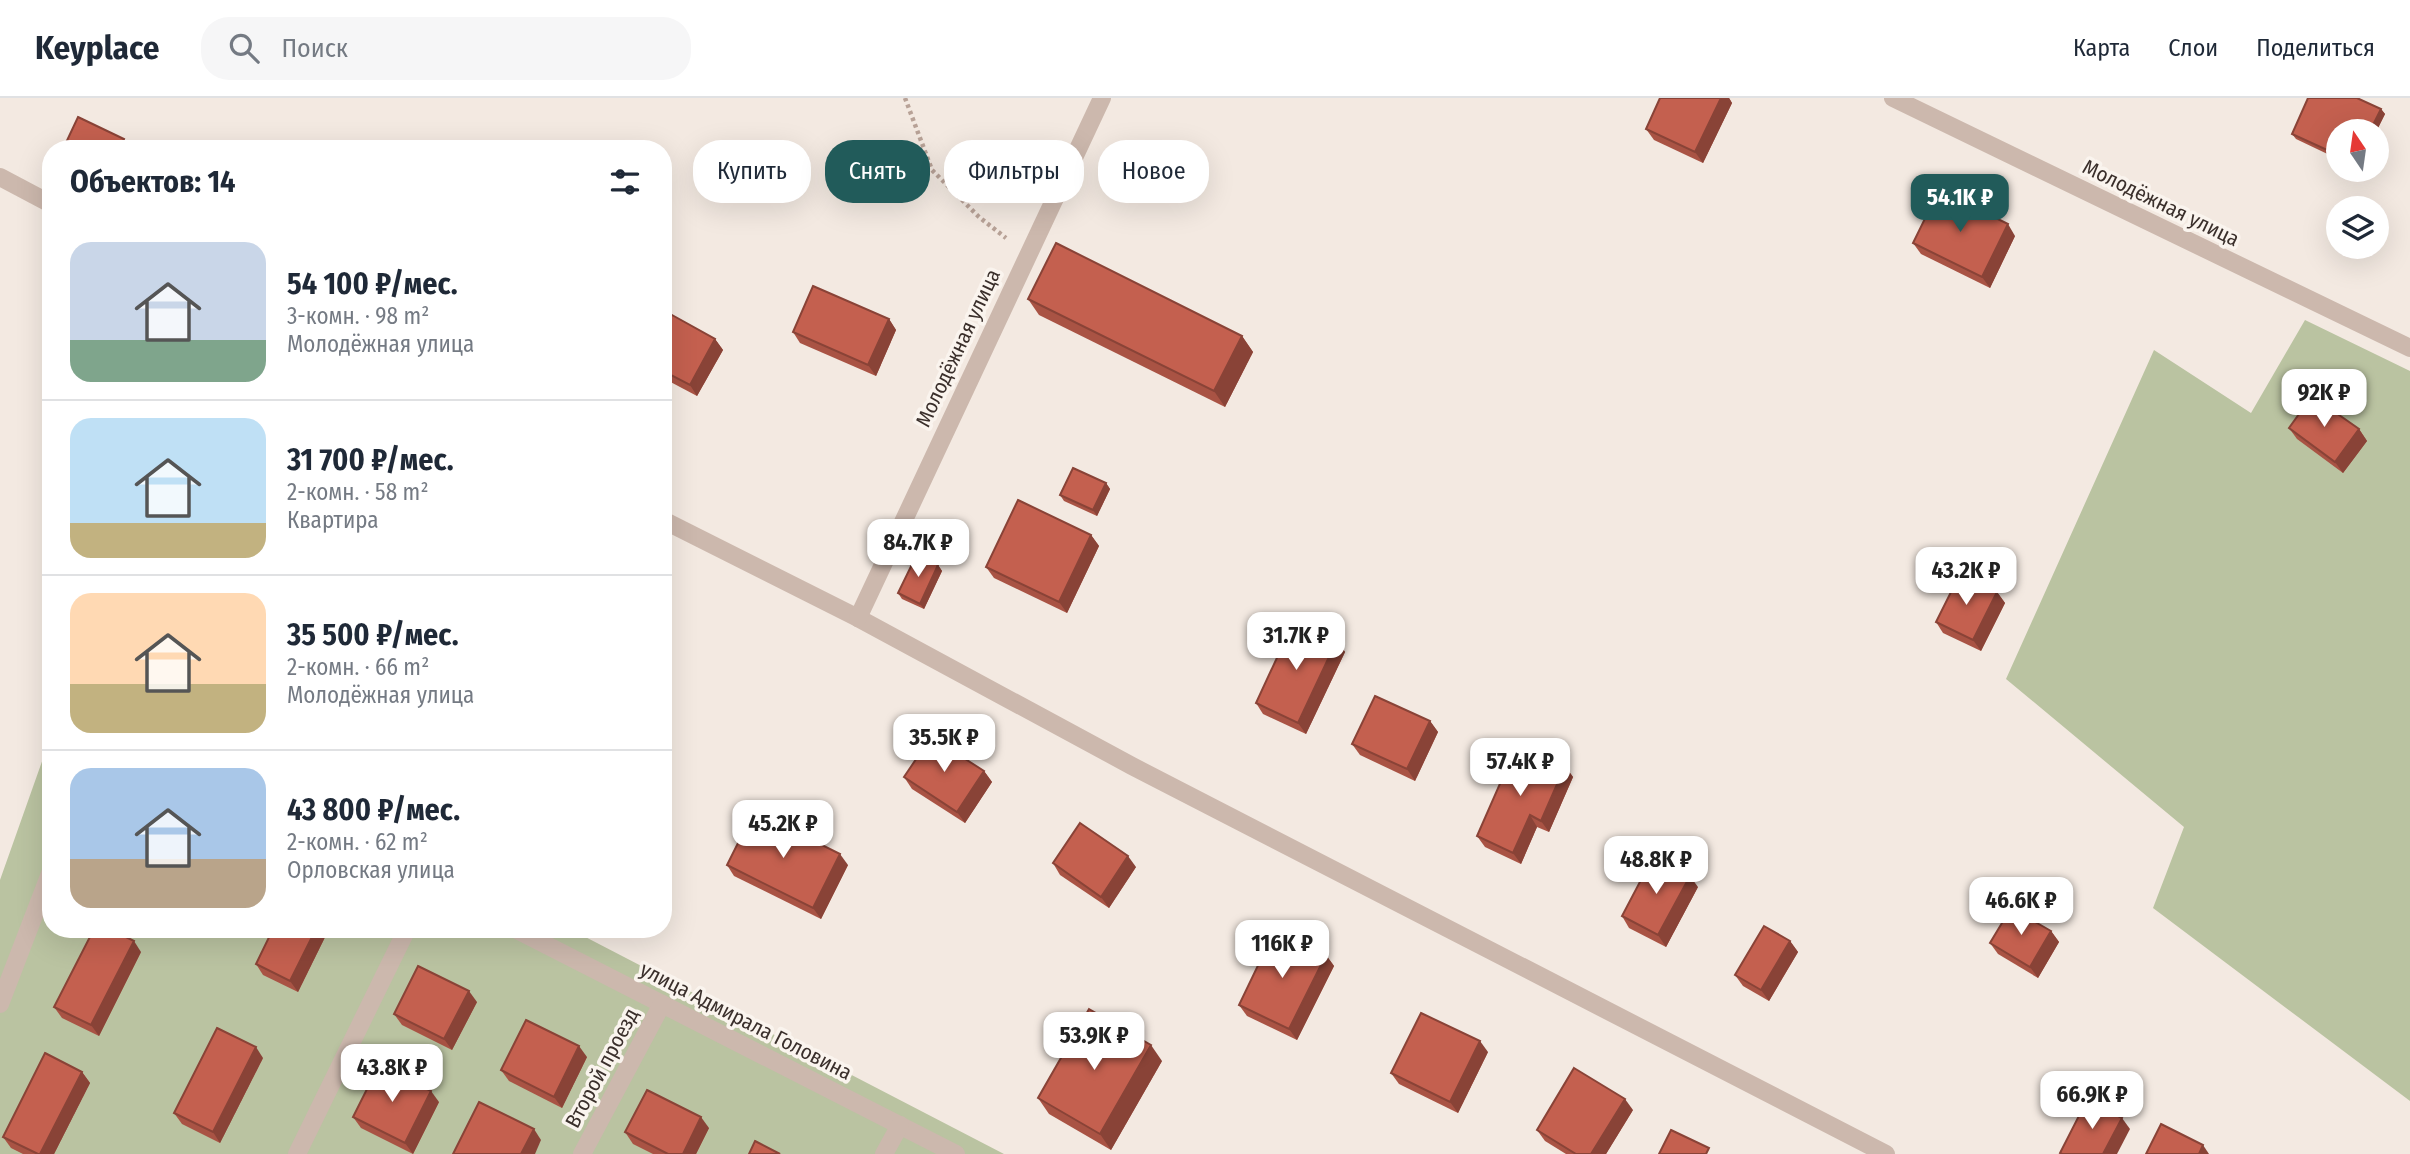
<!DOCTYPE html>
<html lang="ru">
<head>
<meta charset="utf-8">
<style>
  :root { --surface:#fff; --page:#f6f6f7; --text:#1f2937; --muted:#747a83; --line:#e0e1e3; --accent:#215b5a }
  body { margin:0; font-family:"Fira Sans Condensed",sans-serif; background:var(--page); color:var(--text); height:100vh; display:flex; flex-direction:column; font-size:26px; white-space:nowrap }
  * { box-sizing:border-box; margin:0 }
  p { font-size:23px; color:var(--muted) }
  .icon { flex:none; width:38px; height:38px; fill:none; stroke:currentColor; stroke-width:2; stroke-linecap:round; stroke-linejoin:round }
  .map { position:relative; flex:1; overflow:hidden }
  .side { position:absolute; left:42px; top:42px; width:630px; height:798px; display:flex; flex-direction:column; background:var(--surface); border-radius:28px; box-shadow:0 7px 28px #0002 }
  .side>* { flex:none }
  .top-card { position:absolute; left:693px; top:42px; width:665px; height:63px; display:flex; gap:14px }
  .needle { width:46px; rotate:347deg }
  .fabs { position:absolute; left:2326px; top:21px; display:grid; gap:14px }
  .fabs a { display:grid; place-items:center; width:63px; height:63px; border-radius:50%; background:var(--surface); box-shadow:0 7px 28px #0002; font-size:35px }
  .price { position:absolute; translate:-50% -60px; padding:0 16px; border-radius:14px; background:#fff; color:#222; font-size:23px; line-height:46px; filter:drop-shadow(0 2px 4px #0008) }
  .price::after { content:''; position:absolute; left:50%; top:42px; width:21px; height:16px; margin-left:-10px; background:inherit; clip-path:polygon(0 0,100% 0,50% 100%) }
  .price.on { background:var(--accent); color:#fff }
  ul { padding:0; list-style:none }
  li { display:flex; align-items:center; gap:21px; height:175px; padding:0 28px }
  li+li { border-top:2px solid var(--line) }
  li span { display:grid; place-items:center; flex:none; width:196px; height:140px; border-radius:21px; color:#555 }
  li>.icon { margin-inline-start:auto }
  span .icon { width:84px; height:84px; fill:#fffc; stroke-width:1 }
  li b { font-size:30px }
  h2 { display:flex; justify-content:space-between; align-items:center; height:84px; padding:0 28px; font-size:30px }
  .tag { padding:0 24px; border-radius:28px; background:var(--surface); box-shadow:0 7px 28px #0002; font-size:24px; line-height:63px }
  .tag.on { background:var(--accent); color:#fff }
  header { display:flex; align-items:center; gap:42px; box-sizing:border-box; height:98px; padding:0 35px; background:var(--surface); border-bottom:2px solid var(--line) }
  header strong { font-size:33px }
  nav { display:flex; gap:38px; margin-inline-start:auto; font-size:24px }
  .search { width:490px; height:63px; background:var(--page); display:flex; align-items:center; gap:18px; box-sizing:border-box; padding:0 24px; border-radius:28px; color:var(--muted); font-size:26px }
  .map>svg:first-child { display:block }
  .green { fill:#bac3a1 }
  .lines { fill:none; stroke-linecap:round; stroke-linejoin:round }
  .path { stroke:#b8a297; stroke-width:4.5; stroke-dasharray:3.5 3.5; stroke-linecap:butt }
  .minor { stroke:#ccb8ad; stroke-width:18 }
  .wall { fill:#a95344 }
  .shaded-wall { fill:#894337 }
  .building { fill:#c4604f; stroke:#894337; stroke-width:2 }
  .labels { text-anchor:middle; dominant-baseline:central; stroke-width:7; stroke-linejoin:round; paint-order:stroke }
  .street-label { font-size:21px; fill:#3a2f2b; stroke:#faf4ee }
</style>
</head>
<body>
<header>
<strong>Keyplace</strong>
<div class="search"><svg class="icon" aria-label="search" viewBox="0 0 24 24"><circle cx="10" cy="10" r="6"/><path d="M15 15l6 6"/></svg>Поиск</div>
<nav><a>Карта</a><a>Слои</a><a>Поделиться</a></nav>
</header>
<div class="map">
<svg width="2410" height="1056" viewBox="0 0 2410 1056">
  <rect width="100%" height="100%" fill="#f3e9e1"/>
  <g class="green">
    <path d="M2305,222L2410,273V1003L2153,810L2184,729L2006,581L2154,252L2251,315Z"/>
    <path d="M51,638V831H570L1004,1056H0V782Z"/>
  </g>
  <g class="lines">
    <path class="path" d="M905,0L932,72L979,119L1006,140"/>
    <g class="minor">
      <path d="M1893,0L2410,250"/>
      <path d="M0,79L51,106"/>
      <path d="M663,422L858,520L1132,668L1886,1056"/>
      <path d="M858,520L1102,0"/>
      <path d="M515,831L956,1056"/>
      <path d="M0,906L51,773"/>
      <path d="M297,1056L407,831"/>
      <path d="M582,1056L662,906"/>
      <path d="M884,1056L900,1027"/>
    </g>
  </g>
  <g class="wall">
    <path d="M1660,0H1729L1732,5L1703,65L1654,42L1646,31Z"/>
    <path d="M2381,11L2385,16L2376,34V33H2338V61L2296,41L2292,36Z"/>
    <path d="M2015,138L1990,190L1921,156L1913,145Z"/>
    <path d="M1028,201L1242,238L1253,254L1225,309L1039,217Z"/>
    <path d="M663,212L715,241L723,252L697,298L663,280Z"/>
    <path d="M889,221L896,232L876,278L800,245L793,234Z"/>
    <path d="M2289,330L2359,331L2367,343L2343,375L2297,341Z"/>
    <path d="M1106,385L1110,391L1097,418L1064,403L1060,397Z"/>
    <path d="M1091,437L1099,448L1067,515L994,480L986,469Z"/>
    <path d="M938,467L942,473L924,511L902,501L898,495Z"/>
    <path d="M1997,494L2005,505L1981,553L1943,535L1936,524Z"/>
    <path d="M1337,542L1345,554L1306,636L1263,616L1256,605Z"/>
    <path d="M1430,623L1438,634L1415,683L1360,657L1352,646Z"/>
    <path d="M1565,668L1573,679L1549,734L1537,729L1521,766L1485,749L1477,738Z"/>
    <path d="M984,673L992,684L965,725L912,691L904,679Z"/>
    <path d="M1053,765L1136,769L1109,810L1060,777Z"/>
    <path d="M727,767H848L821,821L734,778Z"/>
    <path d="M1698,789L1666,849L1629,830L1622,818Z"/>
    <path d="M273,831H329L298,894L263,877L256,866Z"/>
    <path d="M2051,833L2059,844L2038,880L1998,856L1990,845Z"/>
    <path d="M1790,843L1798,854L1769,903L1743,888L1735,877Z"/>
    <path d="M141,854L99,938L62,920L54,909Z"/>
    <path d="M1326,857L1334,868L1297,942L1247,918L1239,907Z"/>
    <path d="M477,904L452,952L402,927L394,916Z"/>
    <path d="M1488,954L1458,1015L1399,986L1391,975Z"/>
    <path d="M587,959L562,1010L509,983L501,972Z"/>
    <path d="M263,960L220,1045L182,1026L174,1015Z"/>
    <path d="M1162,963L1111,1052L1049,1016L1038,1000Z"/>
    <path d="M82,974L90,985L54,1056H23L11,1050L3,1039Z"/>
    <path d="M439,1004L413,1056L361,1030L353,1019Z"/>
    <path d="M1633,1012L1606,1056H1566L1545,1043L1537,1032Z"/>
    <path d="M709,1030L696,1056H653L633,1046L625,1034Z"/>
  </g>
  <g class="shaded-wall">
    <path d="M1721,0H1729L1732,5L1703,65L1695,54Z"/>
    <path d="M2381,11L2385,16L2376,34V33H2370Z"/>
    <path d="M124,41L131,51H119Z"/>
    <path d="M2008,126L2015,138L1990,190L1982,179Z"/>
    <path d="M889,221L896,232L876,278L868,267Z"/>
    <path d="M1242,238L1253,254L1225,309L1214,293Z"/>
    <path d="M715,241L723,252L697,298L690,287Z"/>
    <path d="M2359,331L2367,343L2343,375L2335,364Z"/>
    <path d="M1106,385L1110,391L1097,418L1093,412Z"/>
    <path d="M1091,437L1099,448L1067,515L1059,504Z"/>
    <path d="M938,467L942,473L924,511L920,506Z"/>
    <path d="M1997,494L2005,505L1981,553L1973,542Z"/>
    <path d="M1337,542L1345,554L1306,636L1298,625Z"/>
    <path d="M1430,623L1438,634L1415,683L1407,671Z"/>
    <path d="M1565,668L1573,679L1549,734L1541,723Z"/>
    <path d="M984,673L992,684L965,725L957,714Z"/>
    <path d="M1530,717L1537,729L1521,766L1513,755Z"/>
    <path d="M840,756L848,767L821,821L813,810Z"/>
    <path d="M1128,758L1136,769L1109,810L1101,799Z"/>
    <path d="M1690,778L1698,789L1666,849L1658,837Z"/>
    <path d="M316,831H329L298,894L290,883Z"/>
    <path d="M2051,833L2059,844L2038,880L2030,869Z"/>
    <path d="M134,843L141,854L99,938L91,927Z"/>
    <path d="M1790,843L1798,854L1769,903L1761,892Z"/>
    <path d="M1326,857L1334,868L1297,942L1289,931Z"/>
    <path d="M469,893L477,904L452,952L444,941Z"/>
    <path d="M1480,943L1488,954L1458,1015L1450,1004Z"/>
    <path d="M1151,947L1162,963L1111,1052L1100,1036Z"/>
    <path d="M579,948L587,959L562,1010L554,999Z"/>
    <path d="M256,949L263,960L220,1045L213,1034Z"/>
    <path d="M82,974L90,985L54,1056H40Z"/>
    <path d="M431,993L439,1004L413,1056L405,1045Z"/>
    <path d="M1625,1001L1633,1012L1606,1056H1591Z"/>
    <path d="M701,1019L709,1030L696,1056H683Z"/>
    <path d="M2122,1020L2130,1031L2117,1056H2103Z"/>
    <path d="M534,1031L541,1042L535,1056H521Z"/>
    <path d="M2203,1047L2209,1056H2199Z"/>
  </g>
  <g class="building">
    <path d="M1660,0H1721L1695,54L1646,31Z"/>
    <path d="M2308,0H2357L2381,11L2370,33H2338V57L2292,36Z"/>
    <path d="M78,19L124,41L119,51H63Z"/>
    <path d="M1939,92L2008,126L1982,179L1913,145Z"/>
    <path d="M1056,145L1242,238L1214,293L1028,201Z"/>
    <path d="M813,188L889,221L868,267L793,234Z"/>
    <path d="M663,212L715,241L690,287L663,273Z"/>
    <path d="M2312,298L2359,331L2335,364L2289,330Z"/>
    <path d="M1073,370L1106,385L1093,412L1060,397Z"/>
    <path d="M1018,402L1091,437L1059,504L986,469Z"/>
    <path d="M917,456L938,467L920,506L898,495Z"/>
    <path d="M1960,476L1997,494L1973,542L1936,524Z"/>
    <path d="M1294,523L1337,542L1298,625L1256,605Z"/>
    <path d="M1375,598L1430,623L1407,671L1352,646Z"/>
    <path d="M931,639L984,673L957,714L904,679Z"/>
    <path d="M1517,647L1565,668L1541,723L1530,717L1513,755L1477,738Z"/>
    <path d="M754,713L840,756L813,810L727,767Z"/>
    <path d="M1080,725L1128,758L1101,799L1053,765Z"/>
    <path d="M1653,759L1690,778L1658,837L1622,818Z"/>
    <path d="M2011,810L2051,833L2030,869L1990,845Z"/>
    <path d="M1764,828L1790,843L1761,892L1735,877Z"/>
    <path d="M94,831H110L134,843L91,927L54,909Z"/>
    <path d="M273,831H316L290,883L256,866Z"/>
    <path d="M1275,832L1326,857L1289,931L1239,907Z"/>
    <path d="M418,868L469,893L444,941L394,916Z"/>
    <path d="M1089,911L1151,947L1100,1036L1038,1000Z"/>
    <path d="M1421,915L1480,943L1450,1004L1391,975Z"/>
    <path d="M526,922L579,948L554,999L501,972Z"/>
    <path d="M217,930L256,949L213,1034L174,1015Z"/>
    <path d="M45,955L82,974L40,1056H38L3,1039Z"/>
    <path d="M379,967L431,993L405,1045L353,1019Z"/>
    <path d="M1574,970L1625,1001L1591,1056H1576L1537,1032Z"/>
    <path d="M647,992L701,1019L683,1056H668L625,1034Z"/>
    <path d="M2087,1002L2122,1020L2103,1056H2062L2060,1055Z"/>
    <path d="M479,1004L534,1031L521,1056H453Z"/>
    <path d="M2161,1026L2203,1047L2199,1056H2146Z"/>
    <path d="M1671,1032L1709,1050L1706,1056H1659Z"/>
    <path d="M755,1043L780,1056H749Z"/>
  </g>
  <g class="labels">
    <g class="street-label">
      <text transform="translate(2161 105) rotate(26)">Молодёжная улица</text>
      <text transform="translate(958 250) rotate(-65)">Молодёжная улица</text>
      <text transform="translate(746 923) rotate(27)">улица Адмирала Головина</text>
      <text transform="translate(602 970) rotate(-62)">Второй проезд</text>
    </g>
  </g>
</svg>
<div class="fabs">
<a><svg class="needle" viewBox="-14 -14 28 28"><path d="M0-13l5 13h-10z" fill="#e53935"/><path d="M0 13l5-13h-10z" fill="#747a83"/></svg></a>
<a><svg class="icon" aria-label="layers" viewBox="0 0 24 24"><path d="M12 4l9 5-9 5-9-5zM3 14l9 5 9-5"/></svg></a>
</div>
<b class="price on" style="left:1960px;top:136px">54.1K ₽</b>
<b class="price" style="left:2324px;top:331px">92K ₽</b>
<b class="price" style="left:918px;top:481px">84.7K ₽</b>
<b class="price" style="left:1966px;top:509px">43.2K ₽</b>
<b class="price" style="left:1296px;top:574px">31.7K ₽</b>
<b class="price" style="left:944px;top:676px">35.5K ₽</b>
<b class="price" style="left:1520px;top:700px">57.4K ₽</b>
<b class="price" style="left:783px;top:762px">45.2K ₽</b>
<b class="price" style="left:1656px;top:798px">48.8K ₽</b>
<b class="price" style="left:2021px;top:839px">46.6K ₽</b>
<b class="price" style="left:1282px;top:882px">116K ₽</b>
<b class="price" style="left:1094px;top:974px">53.9K ₽</b>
<b class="price" style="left:392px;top:1006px">43.8K ₽</b>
<b class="price" style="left:2092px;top:1033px">66.9K ₽</b>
<div class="top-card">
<a class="tag">Купить</a>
<a class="tag on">Снять</a>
<a class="tag">Фильтры</a>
<a class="tag">Новое</a>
</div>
<section class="side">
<h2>Объектов: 14<svg class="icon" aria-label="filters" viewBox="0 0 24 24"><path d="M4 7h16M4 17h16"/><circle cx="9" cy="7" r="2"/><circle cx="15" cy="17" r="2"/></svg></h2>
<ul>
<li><span style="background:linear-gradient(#c9d6e8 70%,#7fa58c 0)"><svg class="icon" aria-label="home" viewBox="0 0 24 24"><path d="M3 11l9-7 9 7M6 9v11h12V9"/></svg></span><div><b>54 100 ₽/мес.</b><p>3-комн. · 98 m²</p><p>Молодёжная улица</p></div></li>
<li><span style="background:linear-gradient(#bfe0f5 75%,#c2b280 0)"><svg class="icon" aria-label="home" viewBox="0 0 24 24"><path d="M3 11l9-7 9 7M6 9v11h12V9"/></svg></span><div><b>31 700 ₽/мес.</b><p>2-комн. · 58 m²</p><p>Квартира</p></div></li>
<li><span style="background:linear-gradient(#ffd9b3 65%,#c2b280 0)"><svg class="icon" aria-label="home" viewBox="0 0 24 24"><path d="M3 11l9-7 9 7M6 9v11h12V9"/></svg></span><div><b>35 500 ₽/мес.</b><p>2-комн. · 66 m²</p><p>Молодёжная улица</p></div></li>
<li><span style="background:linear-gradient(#a9c7e8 65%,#b9a48a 0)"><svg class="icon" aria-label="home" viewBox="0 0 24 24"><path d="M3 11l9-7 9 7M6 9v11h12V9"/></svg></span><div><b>43 800 ₽/мес.</b><p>2-комн. · 62 m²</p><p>Орловская улица</p></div></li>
</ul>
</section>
</div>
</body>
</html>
